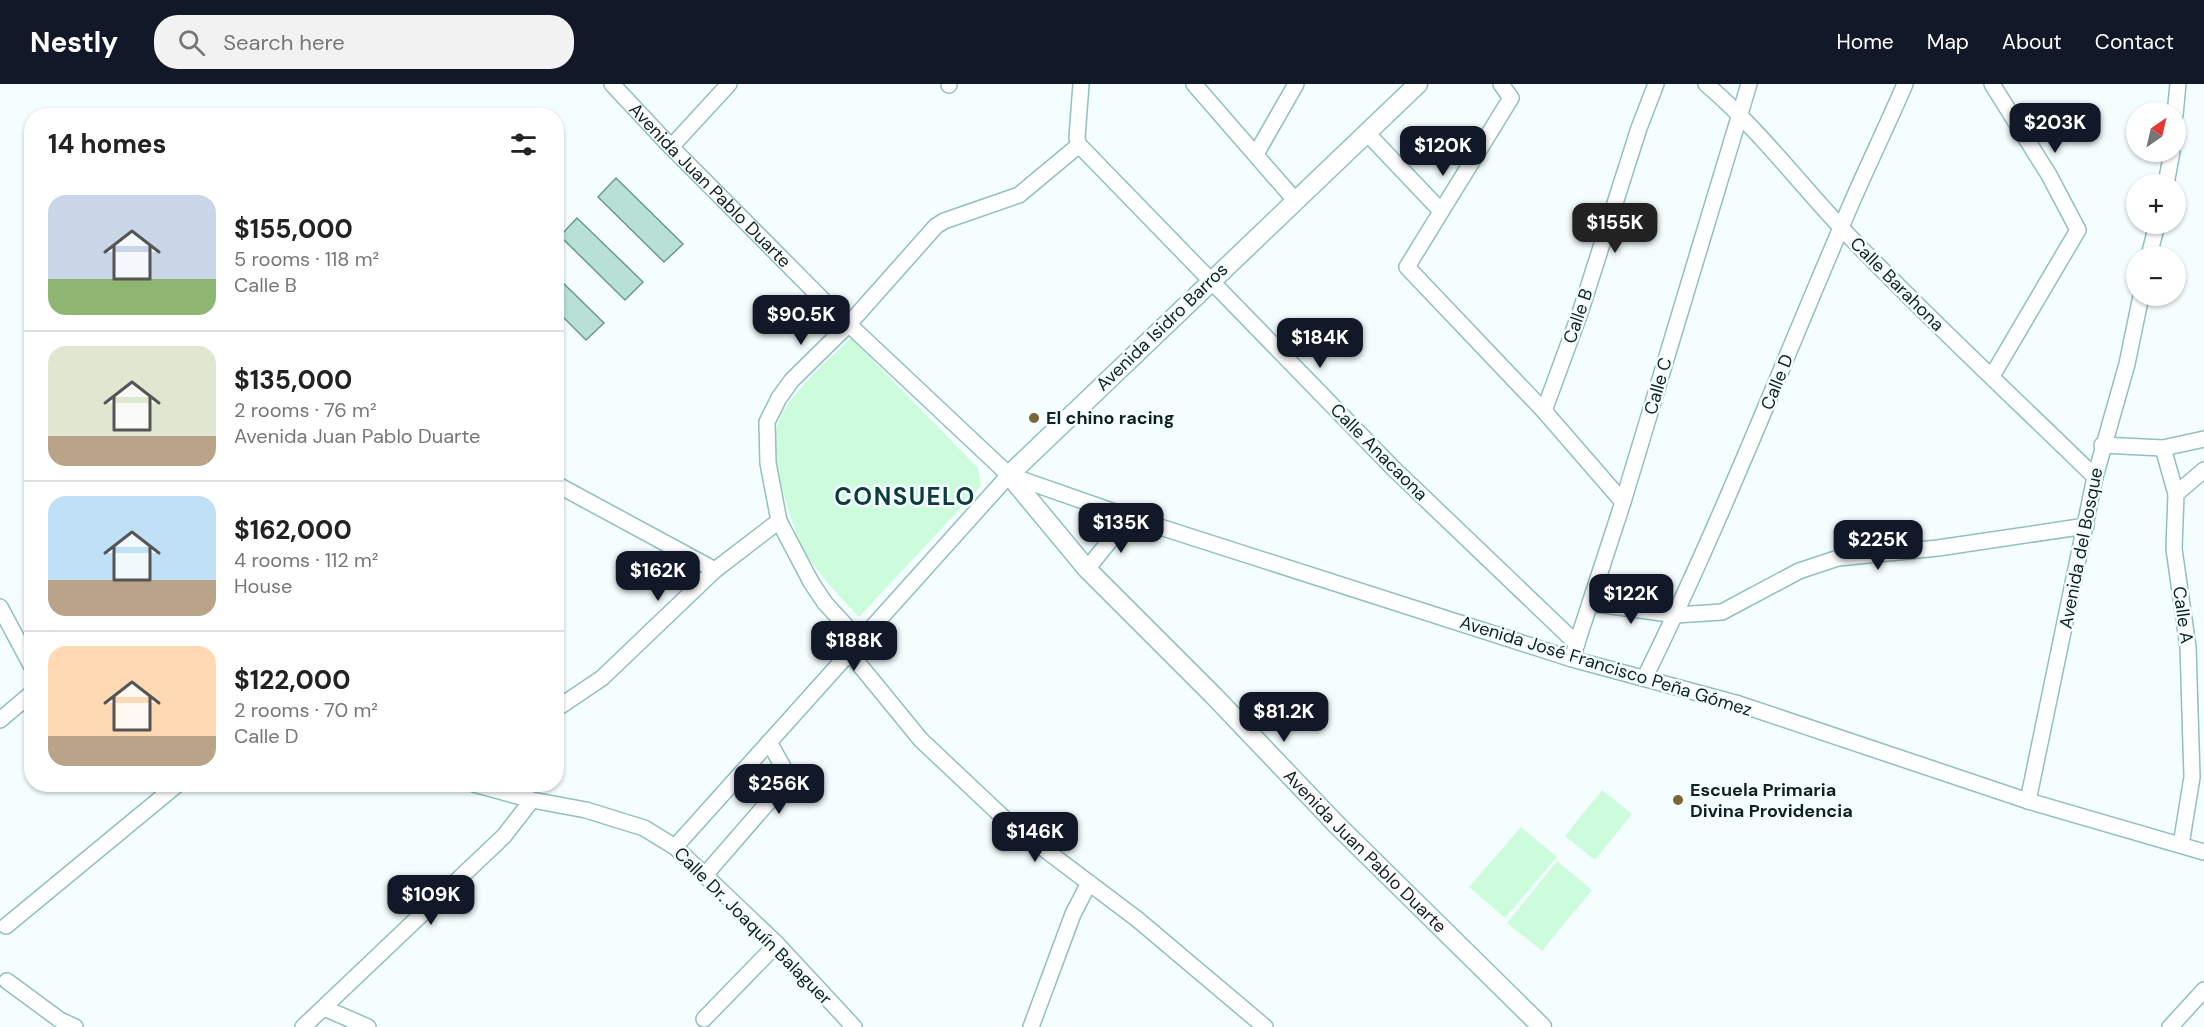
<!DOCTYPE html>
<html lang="en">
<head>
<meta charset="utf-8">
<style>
  :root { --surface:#fff; --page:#f2f2f2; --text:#222; --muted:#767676; --line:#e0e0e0; --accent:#111827 }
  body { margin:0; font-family:"DM Sans",sans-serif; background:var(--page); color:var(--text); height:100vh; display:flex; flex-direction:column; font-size:22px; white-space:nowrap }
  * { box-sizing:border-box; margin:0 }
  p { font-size:20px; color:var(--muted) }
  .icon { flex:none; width:33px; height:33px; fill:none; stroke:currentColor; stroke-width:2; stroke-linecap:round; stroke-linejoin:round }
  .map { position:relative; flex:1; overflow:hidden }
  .details { position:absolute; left:24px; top:24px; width:540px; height:684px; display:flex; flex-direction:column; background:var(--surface); border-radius:24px; box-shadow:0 2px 4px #0004 }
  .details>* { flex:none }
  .needle { width:39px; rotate:34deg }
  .tools { position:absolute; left:2126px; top:18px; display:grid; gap:12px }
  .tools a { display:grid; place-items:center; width:60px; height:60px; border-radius:50%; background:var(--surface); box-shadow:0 2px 4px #0004; font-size:30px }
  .price { position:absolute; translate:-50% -51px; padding:0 14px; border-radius:12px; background:var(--accent); color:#fff; font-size:20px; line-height:39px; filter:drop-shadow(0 2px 3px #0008) }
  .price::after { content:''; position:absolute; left:50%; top:36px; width:18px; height:14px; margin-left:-9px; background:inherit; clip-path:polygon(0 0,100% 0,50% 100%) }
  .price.selected { background:#222; color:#fff }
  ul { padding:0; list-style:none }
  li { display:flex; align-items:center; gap:18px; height:150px; padding:0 24px }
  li+li { border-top:2px solid var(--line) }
  li span { display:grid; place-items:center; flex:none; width:168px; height:120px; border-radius:18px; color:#555 }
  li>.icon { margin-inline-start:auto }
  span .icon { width:72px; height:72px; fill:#fffc; stroke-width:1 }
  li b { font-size:26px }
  h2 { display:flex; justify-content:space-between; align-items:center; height:72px; padding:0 24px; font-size:26px }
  header { display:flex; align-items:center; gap:36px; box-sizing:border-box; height:84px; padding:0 30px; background:var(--accent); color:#fff }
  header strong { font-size:28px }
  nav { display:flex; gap:33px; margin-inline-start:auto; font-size:21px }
  .search { width:420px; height:54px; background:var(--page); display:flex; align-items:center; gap:15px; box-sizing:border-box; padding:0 21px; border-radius:24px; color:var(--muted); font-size:22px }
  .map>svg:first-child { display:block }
  .green { fill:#ccfcdc }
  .building { fill:#b7e1d5; stroke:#6f988d; stroke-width:1.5 }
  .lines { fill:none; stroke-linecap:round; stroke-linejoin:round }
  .minor-casing { stroke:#92bfc0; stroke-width:18 }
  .tertiary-casing { stroke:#92bfc0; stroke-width:21 }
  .minor { stroke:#fff; stroke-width:15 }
  .tertiary { stroke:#fff; stroke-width:18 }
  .poi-dot { fill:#786836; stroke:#f5fefe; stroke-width:2 }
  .labels { text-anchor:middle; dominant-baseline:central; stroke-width:5; stroke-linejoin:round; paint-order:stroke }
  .street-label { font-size:18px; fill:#0f2122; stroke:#f5fefe }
  .poi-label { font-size:18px; font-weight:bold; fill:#0f2122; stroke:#f5fefe; text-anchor:start }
  .district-label { font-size:24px; font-weight:bold; letter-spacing:1.5px; fill:#0d3a3b; stroke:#f5fefe }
</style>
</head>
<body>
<header>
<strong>Nestly</strong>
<div class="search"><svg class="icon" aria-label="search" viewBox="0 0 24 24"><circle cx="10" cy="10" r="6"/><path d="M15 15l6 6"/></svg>Search here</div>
<nav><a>Home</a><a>Map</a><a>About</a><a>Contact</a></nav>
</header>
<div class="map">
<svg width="2204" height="943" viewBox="0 0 2204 943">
  <rect width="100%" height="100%" fill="#f5fefe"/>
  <g class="green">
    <path d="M851,254L978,384L981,402L859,533C841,514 823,495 808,473C793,449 769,374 776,345C784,313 828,277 851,254Z"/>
    <path d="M1602,706L1632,730L1595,776L1565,752Z"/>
    <path d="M1521,743L1557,773L1505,834L1469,803Z"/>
    <path d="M1557,777L1592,806L1542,867L1507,839Z"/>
  </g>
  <g class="building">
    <path d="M616,94L683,160L664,178L598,113Z"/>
    <path d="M577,134L643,198L625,216L560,152Z"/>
    <path d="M556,192L604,239L586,256L556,226Z"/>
  </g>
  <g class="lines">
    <defs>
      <g id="minor">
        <path id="s1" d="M612,0L671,63L825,218L1009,391L1129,433L1572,575L1739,620L2028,717L2204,768"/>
        <path d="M949,0V1"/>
        <path d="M1081,0L1077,54L1079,61L1394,385L1577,560"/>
        <path d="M1194,0L1294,115"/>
        <path d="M1501,0L1511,14L1407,183L1544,327L1623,418"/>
        <path d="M1706,0C1760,46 1801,102 1850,153C1929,235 2013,313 2095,393"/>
        <path d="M2175,31L2178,0"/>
        <path d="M1366,48L1441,127"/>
        <path d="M671,63L729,0"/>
        <path d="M1256,70L1296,0"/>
        <path d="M2166,100L2172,68"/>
        <path d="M2149,172L2157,140"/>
        <path d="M1992,292L2078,146L2049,91L1992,0"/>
        <path d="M1544,327L1580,229L1639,44L1656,0"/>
        <path d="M2102,361L2163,364L2204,355"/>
        <path d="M2163,364L2176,410"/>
        <path d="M556,400L715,486"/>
        <path d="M1087,485L1129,433"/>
        <path d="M1590,519L1676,531L1722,528L1799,487L1838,474L1938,464L2086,442"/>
        <path d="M0,523L32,583"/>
        <path d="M859,556L825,519L811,498L779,437L768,379L767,338L779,314L792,296L849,240L936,142L944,137L1019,111L1079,61"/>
        <path d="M849,568L921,656L1007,737L1137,835L1265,943"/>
        <path d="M1574,568L1623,418L1749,0"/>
        <path d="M1645,593C1717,447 1776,296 1840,146C1860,97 1884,49 1905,0"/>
        <path d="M556,625L602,594L715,486L779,437"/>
        <path d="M0,636L32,609"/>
        <path d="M474,700L532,716L586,726L644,744L675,763L777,860L854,943"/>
        <path d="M2028,717L2095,393L2127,280L2141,212"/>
        <path d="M2181,761L2192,693L2188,563L2174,465L2176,410L2204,386"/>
        <path d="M675,763L1009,391"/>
        <path d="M705,791L783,701L787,690L769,658"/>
        <path d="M6,842L178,700"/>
        <path d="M7,897L60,936L75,943"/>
        <path d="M324,924L368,943"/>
        <path d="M704,935L777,860"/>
        <path d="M303,943L504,752L532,716"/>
        <path d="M1031,943L1073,830L1089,799"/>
        <path d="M2170,943L2204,906"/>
      </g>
      <g id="tertiary">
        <path id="s2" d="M1418,0L1009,391L1087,485L1214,612L1338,742L1542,943"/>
      </g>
    </defs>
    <use href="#minor" class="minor-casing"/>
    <use href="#tertiary" class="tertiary-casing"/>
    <use href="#minor" class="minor"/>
    <use href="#tertiary" class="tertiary"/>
  </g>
  <g class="poi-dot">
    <circle cx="1034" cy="334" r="6"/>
    <circle cx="1678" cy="716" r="6"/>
  </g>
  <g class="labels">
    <g class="street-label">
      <text stroke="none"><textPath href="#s1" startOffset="141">Avenida Juan Pablo Duarte</textPath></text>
      <text transform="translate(1897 200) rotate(45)">Calle Barahona</text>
      <text transform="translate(1578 232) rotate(-71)">Calle B</text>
      <text transform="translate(1162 243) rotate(-44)">Avenida Isidro Barros</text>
      <text transform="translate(1777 298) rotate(-68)">Calle D</text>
      <text transform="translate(1658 302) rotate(-74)">Calle C</text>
      <text transform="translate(1379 368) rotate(45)">Calle Anacaona</text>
      <text transform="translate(2081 464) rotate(-79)">Avenida del Bosque</text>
      <text transform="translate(2183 531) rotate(82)">Calle A</text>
      <text transform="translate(1606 582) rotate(17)">Avenida José Francisco Peña Gómez</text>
      <text stroke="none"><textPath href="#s2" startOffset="1084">Avenida Juan Pablo Duarte</textPath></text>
      <text transform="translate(753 842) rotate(45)">Calle Dr. Joaquín Balaguer</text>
    </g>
    <g class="poi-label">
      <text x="1046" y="334">El chino racing</text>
      <text x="1690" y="706">Escuela Primaria<tspan x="1690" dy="21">Divina Providencia</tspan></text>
    </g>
    <g class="district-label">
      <text x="905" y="412">CONSUELO</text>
    </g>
  </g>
</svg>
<div class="tools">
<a><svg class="needle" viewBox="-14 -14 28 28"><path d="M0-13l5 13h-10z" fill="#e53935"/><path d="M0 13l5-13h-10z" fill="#767676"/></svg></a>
<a>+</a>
<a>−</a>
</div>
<b class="price" style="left:2055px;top:70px">$203K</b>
<b class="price" style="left:1443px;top:93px">$120K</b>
<b class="price selected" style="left:1615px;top:170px">$155K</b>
<b class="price" style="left:801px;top:262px">$90.5K</b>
<b class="price" style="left:1320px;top:285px">$184K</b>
<b class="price" style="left:1121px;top:470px">$135K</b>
<b class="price" style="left:1878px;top:487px">$225K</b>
<b class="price" style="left:658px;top:518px">$162K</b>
<b class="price" style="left:1631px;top:541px">$122K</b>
<b class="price" style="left:854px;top:588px">$188K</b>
<b class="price" style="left:1284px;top:659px">$81.2K</b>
<b class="price" style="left:779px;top:731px">$256K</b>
<b class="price" style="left:1035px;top:779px">$146K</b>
<b class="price" style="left:431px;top:842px">$109K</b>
<section class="details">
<h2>14 homes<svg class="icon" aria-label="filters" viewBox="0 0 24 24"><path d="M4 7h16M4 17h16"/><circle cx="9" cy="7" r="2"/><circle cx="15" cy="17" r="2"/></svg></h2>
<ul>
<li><span style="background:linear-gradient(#c9d6e8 70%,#8fb573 0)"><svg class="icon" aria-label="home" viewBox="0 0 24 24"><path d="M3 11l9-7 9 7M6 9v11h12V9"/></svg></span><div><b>$155,000</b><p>5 rooms · 118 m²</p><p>Calle B</p></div></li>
<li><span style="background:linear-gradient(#dfe7d0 75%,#b9a48a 0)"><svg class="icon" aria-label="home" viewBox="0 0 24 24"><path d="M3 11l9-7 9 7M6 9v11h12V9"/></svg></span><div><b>$135,000</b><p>2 rooms · 76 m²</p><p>Avenida Juan Pablo Duarte</p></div></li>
<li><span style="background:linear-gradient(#bfe0f5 70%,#b9a48a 0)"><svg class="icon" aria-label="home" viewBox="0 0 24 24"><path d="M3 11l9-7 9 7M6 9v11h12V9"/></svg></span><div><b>$162,000</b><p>4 rooms · 112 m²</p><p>House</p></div></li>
<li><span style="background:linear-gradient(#ffd9b3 75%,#b9a48a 0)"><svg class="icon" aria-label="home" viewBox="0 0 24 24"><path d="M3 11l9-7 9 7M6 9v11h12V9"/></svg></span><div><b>$122,000</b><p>2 rooms · 70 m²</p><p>Calle D</p></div></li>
</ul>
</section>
</div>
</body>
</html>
